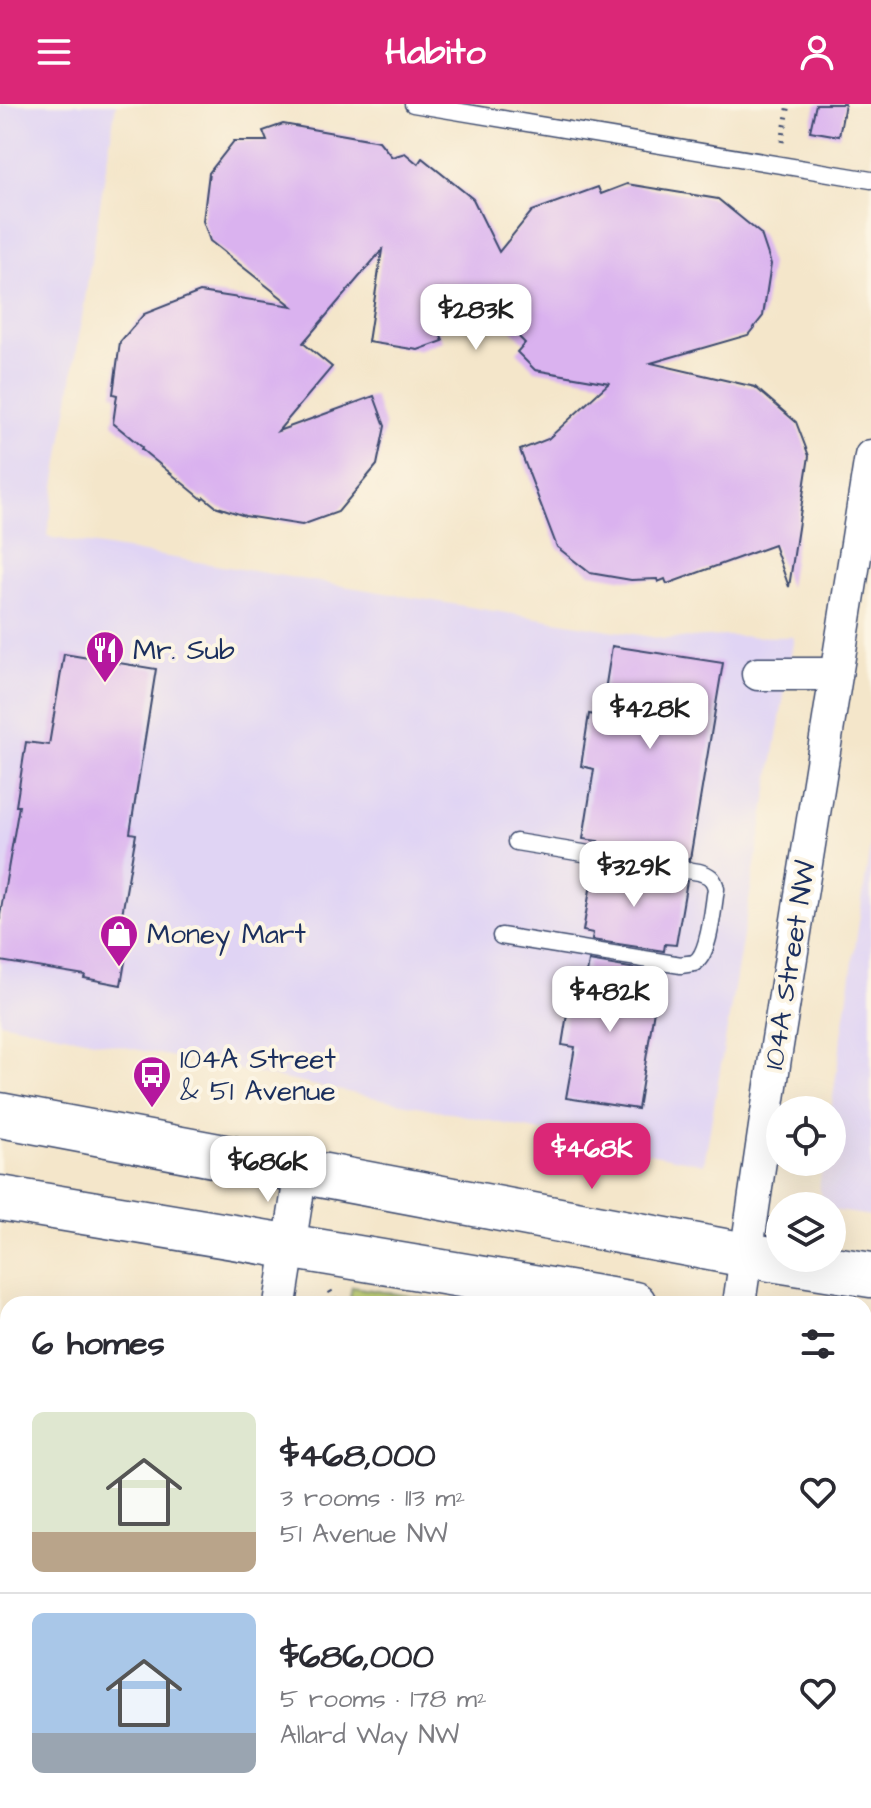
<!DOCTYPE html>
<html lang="en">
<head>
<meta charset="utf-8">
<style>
  :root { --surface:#fff; --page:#f2f2f3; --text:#2b2b33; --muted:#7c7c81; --line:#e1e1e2; --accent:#db2777 }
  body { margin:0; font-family:"Architects Daughter",sans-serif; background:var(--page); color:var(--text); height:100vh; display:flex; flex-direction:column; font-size:30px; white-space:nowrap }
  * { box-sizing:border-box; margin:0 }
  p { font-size:26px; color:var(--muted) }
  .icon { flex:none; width:44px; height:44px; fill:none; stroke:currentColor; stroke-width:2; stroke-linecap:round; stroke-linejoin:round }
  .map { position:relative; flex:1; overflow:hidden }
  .panel { position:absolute; left:0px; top:1192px; width:872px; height:512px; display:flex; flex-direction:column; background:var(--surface); border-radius:24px 24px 0 0; box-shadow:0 8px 32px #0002 }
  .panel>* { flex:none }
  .buttons { position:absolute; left:766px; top:992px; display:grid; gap:16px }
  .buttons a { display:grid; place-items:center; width:80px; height:80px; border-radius:50%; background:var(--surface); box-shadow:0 8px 32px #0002; font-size:40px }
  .price { position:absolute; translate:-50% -68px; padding:0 18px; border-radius:16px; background:#fff; color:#222; font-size:26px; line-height:52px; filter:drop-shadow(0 2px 4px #0008) }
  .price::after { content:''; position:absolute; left:50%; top:48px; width:24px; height:18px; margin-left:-12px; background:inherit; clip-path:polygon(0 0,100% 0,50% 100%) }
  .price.selected { background:var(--accent); color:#fff }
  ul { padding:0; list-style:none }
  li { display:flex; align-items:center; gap:24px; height:200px; padding:0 32px }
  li+li { border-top:2px solid var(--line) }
  li span { display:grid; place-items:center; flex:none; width:224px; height:160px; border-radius:12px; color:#555 }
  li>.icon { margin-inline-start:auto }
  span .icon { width:96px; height:96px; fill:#fffc; stroke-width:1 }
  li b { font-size:34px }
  h2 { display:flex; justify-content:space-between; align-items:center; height:96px; padding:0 32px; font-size:34px }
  header { display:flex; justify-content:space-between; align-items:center; height:104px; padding:0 32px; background:var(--accent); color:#fff; font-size:36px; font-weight:700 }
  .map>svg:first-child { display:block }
  .built { fill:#e0d4f4 }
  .green { fill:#b7c86b; stroke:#697c64; stroke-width:2 }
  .building { fill:#dab2ef }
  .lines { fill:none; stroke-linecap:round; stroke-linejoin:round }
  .service-casing { stroke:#3c4a6e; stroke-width:19 }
  .minor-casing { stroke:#3c4a6e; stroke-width:35 }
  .secondary-casing { stroke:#3c4a6e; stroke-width:47 }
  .path { stroke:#3c4a6e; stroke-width:5; stroke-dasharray:2 6; stroke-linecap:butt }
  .service { stroke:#fff; stroke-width:16 }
  .minor { stroke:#fff; stroke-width:32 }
  .secondary { stroke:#fff; stroke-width:44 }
  .labels { text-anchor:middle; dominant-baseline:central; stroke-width:8; stroke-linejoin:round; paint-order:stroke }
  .poi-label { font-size:28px; fill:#1b2f5e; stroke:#fcf5e5; text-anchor:start }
  .street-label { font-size:28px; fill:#1b2f5e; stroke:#fcf5e5 }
</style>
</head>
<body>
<header><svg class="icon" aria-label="menu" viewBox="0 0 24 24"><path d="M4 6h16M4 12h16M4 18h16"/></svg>Habito<svg class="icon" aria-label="person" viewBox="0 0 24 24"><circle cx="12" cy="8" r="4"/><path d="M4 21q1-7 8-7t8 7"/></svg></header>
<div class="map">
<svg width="871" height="1704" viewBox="0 0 871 1704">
  <rect width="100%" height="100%" fill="#fcf5e5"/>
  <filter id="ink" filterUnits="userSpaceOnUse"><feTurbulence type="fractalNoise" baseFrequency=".0125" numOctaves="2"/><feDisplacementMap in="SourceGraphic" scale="16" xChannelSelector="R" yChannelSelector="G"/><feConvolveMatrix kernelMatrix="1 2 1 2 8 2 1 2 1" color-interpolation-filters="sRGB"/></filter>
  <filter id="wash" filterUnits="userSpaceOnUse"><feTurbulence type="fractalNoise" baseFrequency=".006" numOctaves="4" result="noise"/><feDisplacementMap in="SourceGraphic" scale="32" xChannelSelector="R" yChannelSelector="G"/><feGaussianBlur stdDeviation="1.8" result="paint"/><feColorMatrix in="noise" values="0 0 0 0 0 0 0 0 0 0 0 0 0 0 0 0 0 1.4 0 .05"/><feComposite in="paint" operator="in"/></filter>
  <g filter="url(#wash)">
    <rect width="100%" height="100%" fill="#f4e6ca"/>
    <g class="built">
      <path d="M0,0H116L47,433L664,535L727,532L794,533L704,1060L0,918Z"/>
      <path d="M871,736V1112L832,1106V1102H825L819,1083L823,1058H832L831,1006Z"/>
      <path d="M0,1588L8,1589V1696H156L155,1704H0Z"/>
    </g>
    <g class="green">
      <path d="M352,1183L460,1200H349Z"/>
      <path d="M864,1266L871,1267V1362L864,1361Z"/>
      <path d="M272,1696H350L349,1704H270Z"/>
    </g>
    <g id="blocks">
      <g class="building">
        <path d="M816,0H845L839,32L810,27Z"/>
        <path d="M283,20L379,37L392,53L405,49L418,60L422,54L473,95L499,148L532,107L598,83L601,90L627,80L718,95L761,130L771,160L763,212L748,231L651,259L755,283L796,318L809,352L789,483L774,441L667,480L665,475L658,478L657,475L631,476L590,469L557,443L520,346L548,335L609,279L535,266L517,248L525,239L492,206L438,225L443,237L418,246L368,238L382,146L303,239L332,263L278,327L374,292L385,322L377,361L338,408L302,421L245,412L215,402L204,393L202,395L141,345L142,343L113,319L117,291L113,290L120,238L144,210L200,188L292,202L210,137L203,117L209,69L234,37H267L263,27Z"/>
        <path d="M612,542L723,559L690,755L597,740L598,737L583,735L594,665L581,662L589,610L601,612Z"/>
        <path d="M64,550L156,565L130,729L136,730L117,839L128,840L121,881L84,874L85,871L0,857V811L19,702H16L26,638L49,641Z"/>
        <path d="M594,762L687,777L676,841L665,840L664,847L592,836L593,829L583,827Z"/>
        <path d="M589,857L660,869L638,1005L566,994L575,943L562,941L572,879L585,881Z"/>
      </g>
    </g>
  </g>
  <g filter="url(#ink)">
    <use href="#blocks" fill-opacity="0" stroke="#3c4a6e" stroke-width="2"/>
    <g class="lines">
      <defs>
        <g id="service">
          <path d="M413,0L871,76"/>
          <path d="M501,832L681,861C685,860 690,860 694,859C710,851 713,802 716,785C714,774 709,771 699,768L516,738"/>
          <path d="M864,1371L871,1372"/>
          <path d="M367,1704L369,1696"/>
        </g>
        <g id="minor">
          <path d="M758,570H836"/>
          <path d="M280,1200L301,1067"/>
          <path d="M739,1200L775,954L871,352"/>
          <path d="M864,1625L871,1626"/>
          <path d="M198,1704L200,1696"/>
          <path d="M607,1704L608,1696"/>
        </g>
        <g id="secondary">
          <path d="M0,1011L746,1151L871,1171"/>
          <path d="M0,1094L634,1200"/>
          <path d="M864,1238L871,1239"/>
        </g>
      </defs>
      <use href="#service" class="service-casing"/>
      <use href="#minor" class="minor-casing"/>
      <use href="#secondary" class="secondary-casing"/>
      <g class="path">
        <path d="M782,38L789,0"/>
        <path d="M330,1187L338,1200"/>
        <path d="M258,1704L260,1696"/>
      </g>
      <use href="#service" class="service"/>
      <use href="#minor" class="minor"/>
      <use href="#secondary" class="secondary"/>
    </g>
  </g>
  <defs>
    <symbol id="restaurant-pin" viewBox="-11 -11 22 30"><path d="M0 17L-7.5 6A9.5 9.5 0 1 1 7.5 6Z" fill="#b5179e" stroke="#fcf5e5"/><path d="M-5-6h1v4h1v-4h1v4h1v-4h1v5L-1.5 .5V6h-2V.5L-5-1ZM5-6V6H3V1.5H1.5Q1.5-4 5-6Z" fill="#fff"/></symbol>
    <symbol id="shop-pin" viewBox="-11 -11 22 30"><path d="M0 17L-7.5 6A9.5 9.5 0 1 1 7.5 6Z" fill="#b5179e" stroke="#fcf5e5"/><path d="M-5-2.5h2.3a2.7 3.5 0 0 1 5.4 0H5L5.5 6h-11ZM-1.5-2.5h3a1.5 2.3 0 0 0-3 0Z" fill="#fff"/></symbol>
    <symbol id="bus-pin" viewBox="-11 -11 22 30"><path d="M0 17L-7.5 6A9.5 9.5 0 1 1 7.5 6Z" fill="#b5179e" stroke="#fcf5e5"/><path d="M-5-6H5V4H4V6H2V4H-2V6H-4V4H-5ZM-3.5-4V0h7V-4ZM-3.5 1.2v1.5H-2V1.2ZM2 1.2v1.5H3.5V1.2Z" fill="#fff"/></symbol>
  </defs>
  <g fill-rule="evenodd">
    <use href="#restaurant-pin" x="83" y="524" width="44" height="60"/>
    <use href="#shop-pin" x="97" y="808" width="44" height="60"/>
    <use href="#bus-pin" x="130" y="949" width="44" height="60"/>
  </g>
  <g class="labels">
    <g class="poi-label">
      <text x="133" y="546">Mr. Sub</text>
      <text x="147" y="830">Money Mart</text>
      <text x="180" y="955">104A Street<tspan x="180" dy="32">&amp; 51 Avenue</tspan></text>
    </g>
    <g class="street-label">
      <text transform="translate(790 861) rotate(-81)">104A Street NW</text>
    </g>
  </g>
</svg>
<div class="buttons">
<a><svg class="icon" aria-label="locate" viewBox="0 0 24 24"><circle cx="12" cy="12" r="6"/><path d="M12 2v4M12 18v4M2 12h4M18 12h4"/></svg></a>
<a><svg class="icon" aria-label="layers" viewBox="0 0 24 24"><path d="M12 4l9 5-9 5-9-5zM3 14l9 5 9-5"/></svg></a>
</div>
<b class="price" style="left:476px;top:248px">$283K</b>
<b class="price" style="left:650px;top:647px">$428K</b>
<b class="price" style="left:634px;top:805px">$329K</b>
<b class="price" style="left:610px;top:930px">$482K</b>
<b class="price selected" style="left:592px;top:1087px">$468K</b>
<b class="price" style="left:268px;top:1100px">$686K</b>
<section class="panel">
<h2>6 homes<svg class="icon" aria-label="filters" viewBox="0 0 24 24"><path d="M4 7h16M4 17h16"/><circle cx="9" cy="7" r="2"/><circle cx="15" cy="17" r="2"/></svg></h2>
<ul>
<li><span style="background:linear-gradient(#dfe7d0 75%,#b9a48a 0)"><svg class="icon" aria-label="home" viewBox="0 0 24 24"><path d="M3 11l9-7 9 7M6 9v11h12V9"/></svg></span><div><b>$468,000</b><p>3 rooms · 113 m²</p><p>51 Avenue NW</p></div><svg class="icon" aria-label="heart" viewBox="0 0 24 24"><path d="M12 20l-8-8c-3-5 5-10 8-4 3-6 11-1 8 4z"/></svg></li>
<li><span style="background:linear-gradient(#a9c7e8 75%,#9aa5b1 0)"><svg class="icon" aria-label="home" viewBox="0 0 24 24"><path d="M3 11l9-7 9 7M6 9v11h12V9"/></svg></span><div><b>$686,000</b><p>5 rooms · 178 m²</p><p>Allard Way NW</p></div><svg class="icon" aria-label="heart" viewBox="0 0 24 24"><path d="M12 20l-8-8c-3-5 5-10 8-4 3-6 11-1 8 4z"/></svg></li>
</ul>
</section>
</div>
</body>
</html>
